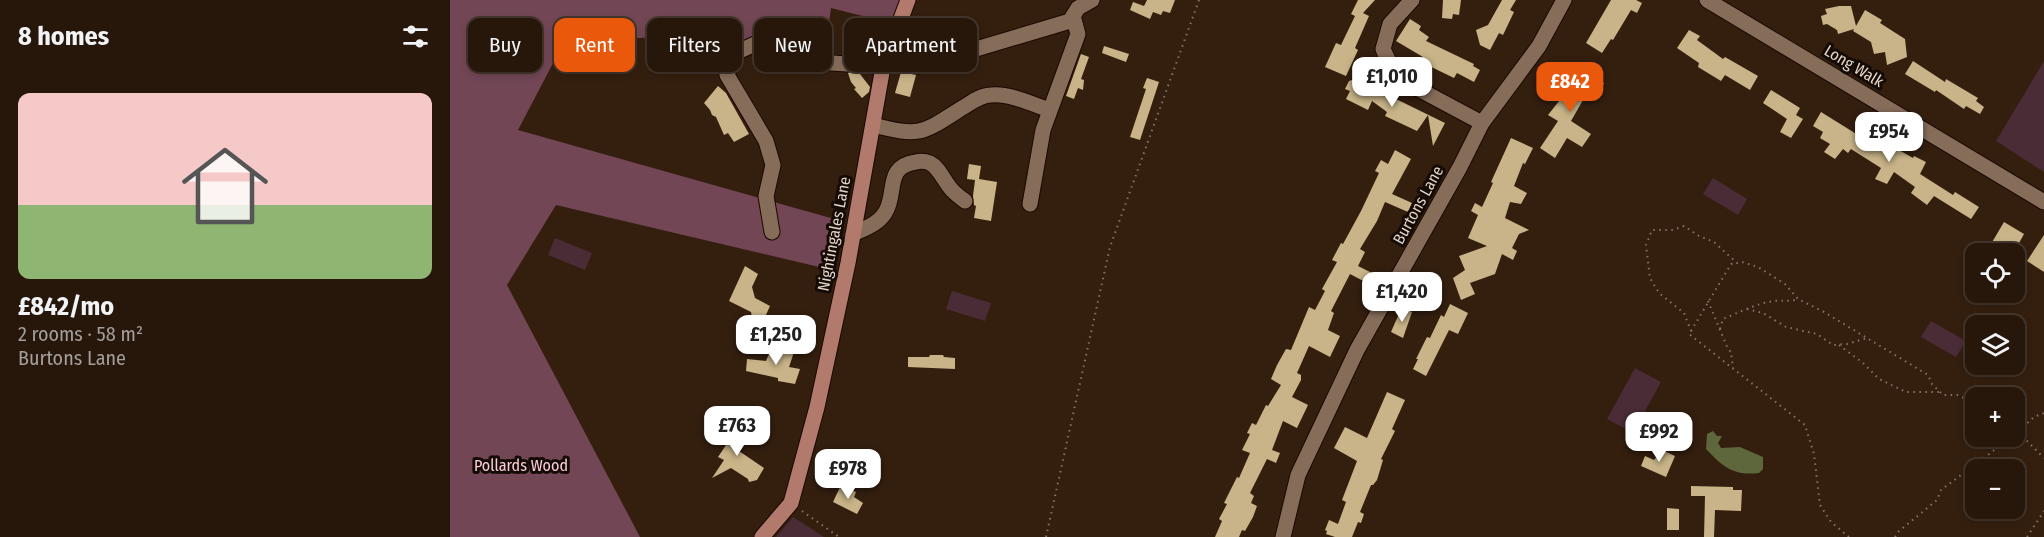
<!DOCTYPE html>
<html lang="en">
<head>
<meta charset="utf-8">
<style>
  :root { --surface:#27170b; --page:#332419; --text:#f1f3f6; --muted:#a49f9d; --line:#43362c; --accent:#ea580c }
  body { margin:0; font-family:"Fira Sans Condensed",sans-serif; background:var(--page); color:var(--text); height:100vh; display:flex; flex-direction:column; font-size:22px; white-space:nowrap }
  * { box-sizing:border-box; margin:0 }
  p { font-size:20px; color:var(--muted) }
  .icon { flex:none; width:33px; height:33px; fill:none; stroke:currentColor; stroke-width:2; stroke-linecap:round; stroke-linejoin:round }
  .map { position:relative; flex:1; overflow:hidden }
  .sheet { display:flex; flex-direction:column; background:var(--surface); width:450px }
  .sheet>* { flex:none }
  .banner { position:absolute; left:18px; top:18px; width:570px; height:54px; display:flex; gap:12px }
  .controls { position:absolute; left:1515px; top:243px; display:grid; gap:12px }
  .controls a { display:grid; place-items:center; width:60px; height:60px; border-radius:12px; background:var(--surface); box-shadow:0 3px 9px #0003,0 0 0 2px var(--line); font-size:30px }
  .price { position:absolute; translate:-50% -51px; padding:0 14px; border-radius:12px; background:#fff; color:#222; font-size:20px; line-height:39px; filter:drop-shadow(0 2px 3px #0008) }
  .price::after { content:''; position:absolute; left:50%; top:36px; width:18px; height:14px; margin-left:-9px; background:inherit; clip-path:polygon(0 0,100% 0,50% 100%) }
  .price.current { background:var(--accent); color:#fff }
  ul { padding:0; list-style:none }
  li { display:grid; align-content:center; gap:12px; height:318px; padding:0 18px }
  li span { display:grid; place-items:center; height:186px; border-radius:12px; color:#555 }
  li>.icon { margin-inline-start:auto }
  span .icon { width:108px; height:108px; fill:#fffc; stroke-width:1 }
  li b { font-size:26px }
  h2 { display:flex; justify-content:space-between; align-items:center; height:72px; padding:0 18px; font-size:26px }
  .pill { padding:0 21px; border-radius:12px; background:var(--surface); box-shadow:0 3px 9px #0003,0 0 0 2px var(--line); font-size:21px; line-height:54px }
  .pill.current { background:var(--accent); color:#fff }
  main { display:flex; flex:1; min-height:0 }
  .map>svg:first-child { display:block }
  .green { fill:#4a2c36 }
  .forest { fill:#724655 }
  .water { fill:#5e663b }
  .building { fill:#c8b488 }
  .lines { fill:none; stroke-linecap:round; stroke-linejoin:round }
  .minor-casing { stroke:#1b0800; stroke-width:17 }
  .major-casing { stroke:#1b0800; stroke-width:17 }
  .path { stroke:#867366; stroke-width:2; stroke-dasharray:1.5 4.5; stroke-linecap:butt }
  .minor { stroke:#866d5a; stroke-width:15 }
  .major { stroke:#b17a6d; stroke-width:15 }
  .labels { text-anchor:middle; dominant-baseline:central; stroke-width:6; stroke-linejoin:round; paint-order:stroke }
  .street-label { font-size:16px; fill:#e3d4ca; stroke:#150b05 }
  .park-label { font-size:16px; fill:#faccda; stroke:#150b05 }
</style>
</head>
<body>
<main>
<section class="sheet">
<h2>8 homes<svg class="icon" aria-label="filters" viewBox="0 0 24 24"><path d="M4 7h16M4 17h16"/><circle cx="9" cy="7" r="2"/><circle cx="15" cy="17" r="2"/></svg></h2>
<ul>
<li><span style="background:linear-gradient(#f6c9c9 60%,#8fb573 0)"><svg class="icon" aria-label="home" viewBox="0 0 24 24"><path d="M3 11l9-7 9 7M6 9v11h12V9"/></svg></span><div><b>£842/mo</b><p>2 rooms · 58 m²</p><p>Burtons Lane</p></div></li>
</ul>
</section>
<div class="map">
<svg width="1594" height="537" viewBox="0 0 1594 537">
  <rect width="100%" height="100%" fill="#341f0f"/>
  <g class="green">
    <path d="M1594,61V172L1546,141Z"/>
    <path d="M1263,178L1297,199L1288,215L1253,194Z"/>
    <path d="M105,238L142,253L135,270L98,255Z"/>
    <path d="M502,291L541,303L535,321L496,309Z"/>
    <path d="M1481,321L1516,341L1506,357L1471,337Z"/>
    <path d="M1185,368L1211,382L1183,433L1157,419Z"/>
    <path d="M343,517L374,537H326Z"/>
  </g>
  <path class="forest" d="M0,0H455L448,25L381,8L375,52L241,34L113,44L68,130L395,222L382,270L106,205L57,285L190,537H0Z"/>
  <path class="water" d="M1263,431L1267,436H1272L1268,443L1271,448L1290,447L1313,457V469L1309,473C1284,476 1273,467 1256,449L1257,434Z"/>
  <g class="building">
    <path d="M697,0H725L720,13L713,11L711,15L703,12L700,19L680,10L683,2L694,6Z"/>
    <path d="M908,0H925L913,13L919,16L905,48L908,50L896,76L875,67L886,43L891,45L905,16L901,14Z"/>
    <path d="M993,0H1011L1009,15L1003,14L1002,19L992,18Z"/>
    <path d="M1052,0H1066L1060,10L1064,12L1053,35L1049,33L1040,50L1030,45L1026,30L1038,25Z"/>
    <path d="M1161,0H1186L1192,3L1187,13L1181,10L1163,40L1161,39L1152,53L1136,43Z"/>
    <path d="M1389,6H1401L1406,26L1415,10L1432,20L1430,23L1455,39L1457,57L1437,65L1435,52L1424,54L1421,42L1403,31L1404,29L1388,34L1387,30L1377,24L1373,25L1371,16L1377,14L1375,9Z"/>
    <path d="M960,19L971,26L969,30L979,37L976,41L1024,64L1023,66L1030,70L1024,82L1007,73L1004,78L971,62L973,57L946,41Z"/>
    <path d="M1239,30L1250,36L1247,40L1273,59L1275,57L1308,76L1300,90L1275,75L1271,81L1248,67L1249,63L1227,48Z"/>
    <path d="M407,37L418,38L416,53L415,55L405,59L399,55V52L406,46Z"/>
    <path d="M654,46L679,54L676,62L652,53Z"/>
    <path d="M631,54L639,57L631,79L634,80L633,90L628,88L624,99L616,96Z"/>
    <path d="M1463,61L1495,82L1496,79L1528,98L1526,101L1534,107L1530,114L1516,106L1514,109L1486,90L1485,92L1455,74Z"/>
    <path d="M1128,67L1154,83L1150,90L1141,86L1121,121L1141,134L1132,147L1117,138L1105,158L1090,148L1108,121L1098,115L1117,91L1114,90Z"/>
    <path d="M404,70L410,74L420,87L419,92L412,98L404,89L406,88L401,82L398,73Z"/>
    <path d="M451,72L466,75L460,97L445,93Z"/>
    <path d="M697,78L709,82L690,140L680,137L696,89L693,88Z"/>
    <path d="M905,79L995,123L983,146L978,115L967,131L935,116L937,112L922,101L918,110L896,99L900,91L895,89L899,81Z"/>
    <path d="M268,86L276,93L299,134L284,142L278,133L274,135L266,117L262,115L260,110L254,103Z"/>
    <path d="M1321,90L1350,108L1346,115L1353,119L1341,138L1330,132L1337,119L1313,103Z"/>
    <path d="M1371,112L1416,140L1419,133L1463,158L1464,156L1476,162L1470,174L1503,195L1505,192L1529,207L1521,219L1484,196L1477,205L1461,193L1465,187L1444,172L1437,184L1425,179L1431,168L1401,149L1398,153L1393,149L1385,159L1374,152L1380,144L1370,138L1373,132L1363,126Z"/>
    <path d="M1061,138L1083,148L1075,164L1073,163L1064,186L1077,193L1071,204L1060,202L1055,218L1079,230L1069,234L1062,248L1067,251L1063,260L1052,254L1045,274L1020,283L1025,294L1011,300L1003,278L1015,270L1009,256L1037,246L1018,238L1028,215L1021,211L1025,203L1032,207L1043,183L1041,182Z"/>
    <path d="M945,150L961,159L942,194L962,203L958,212L935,202L927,221L910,249L915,252L908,266L928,276L923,286L900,274L881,311L884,313L878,330L890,336L880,357L859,346L847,373L851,375V380L842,397L858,405L847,428L833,421L822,450L830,453L826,463L817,459L800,493L804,496L801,503L807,506L803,517L795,531L792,530L789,537H765L772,521L769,519L777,504L774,503L787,477L789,478L800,453L792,450L800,434L797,433L802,423L806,425L816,405L818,406L831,385L821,379L827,365L836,349L841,350L859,307L865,310L875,291L872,289L887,262L882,260L891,243L893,244L911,211L929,173L925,171L931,160L938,164Z"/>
    <path d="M519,164L531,166L529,179L547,182L541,221L524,218L526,206L524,205L523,196L525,180L517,179Z"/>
    <path d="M1554,222L1574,234L1563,254H1559L1541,244Z"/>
    <path d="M1594,235V272L1577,261Z"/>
    <path d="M295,266L308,274L302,287L305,298L320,306L311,326L303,323L301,312L279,301Z"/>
    <path d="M1000,304L1018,313L1008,334L999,330L976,376L963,369L968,359H966L977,337L980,338L991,315L994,317Z"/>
    <path d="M952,307L962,312L953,338L941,332Z"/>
    <path d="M323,344L344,352L339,367L350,369L345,384L328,381V378L296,371L297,359L316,361Z"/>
    <path d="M480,355H493L494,357L505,358V369L458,367V357H479Z"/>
    <path d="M937,392L955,400L942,429L945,431L931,459L933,460L927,480L923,485H921L910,512L914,514L911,523L908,522L902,537H885L876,534L877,531L875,530L879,520L888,524L896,502L892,500L907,461L884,448L895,427L917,438Z"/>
    <path d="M265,427L284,439L288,432L297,439L289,451L314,468L307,480L299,482L298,479L281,468L262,478L274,460L268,457L276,445L262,430Z"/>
    <path d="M1212,450L1225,456L1216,477L1191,466L1195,456L1204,460Z"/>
    <path d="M391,485L406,492L404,497L413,503L407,514L383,502Z"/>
    <path d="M1241,486L1283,487V490H1292L1291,511L1265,510L1264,537H1254L1255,496H1241Z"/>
    <path d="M1217,508L1229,509V530H1217Z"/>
  </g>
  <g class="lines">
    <defs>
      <g id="minor">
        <path d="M962,0L940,24L933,49L946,77L1032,123"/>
        <path d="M1257,0L1594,202"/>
        <path d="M436,58L469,66L620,21L628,8L642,0"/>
        <path d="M412,65L433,67"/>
        <path d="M423,125C471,137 471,134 512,108C521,103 530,95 541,95C559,93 582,104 599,110"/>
        <path d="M580,204L593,130L628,34L623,16"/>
        <path d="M322,232L316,196L323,165L316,141L277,75L283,54L307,43L351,61L397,64"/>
        <path d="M403,234C416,228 431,223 437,209C446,190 436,166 466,162C470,161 475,161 480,163C490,168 495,184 504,192C507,195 511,198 515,201"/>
        <path d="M833,537L848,475L907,350L1010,167L1032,123L1089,46L1114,0"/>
      </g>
      <path id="major" d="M312,537L341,503L367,407L398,263L433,67L458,0"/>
    </defs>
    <use href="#minor" class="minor-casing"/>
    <use href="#major" class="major-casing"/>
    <g class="path">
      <path d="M1258,301L1278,349L1281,352L1283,368"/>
      <path d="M1297,309L1313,313L1336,327L1367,334L1383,345L1397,344L1417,338"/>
      <path d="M1270,329L1273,319C1288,313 1307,303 1324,301C1333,300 1340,302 1348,299"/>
      <path d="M1241,331L1281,264L1287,263"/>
      <path d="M1389,345L1413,363L1429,379L1456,392H1489"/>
      <path d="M1564,428L1594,458"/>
      <path d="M1564,435L1584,417L1594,413"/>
      <path d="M352,511L389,537"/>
      <path d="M596,537L660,247L749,0"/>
      <path d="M1399,537L1381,522L1370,505L1364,454L1355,425L1239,334L1241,331L1234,313L1209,293L1200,278L1196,245L1202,230H1223L1234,226L1249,236L1264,242L1287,263L1292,262L1308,267L1335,284L1348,299L1374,312L1478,375L1482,384L1493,395H1507L1526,403"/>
      <path d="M1445,537L1448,532L1487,500L1491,490L1563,436"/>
      <path d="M1577,537L1594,511"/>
    </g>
    <use href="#minor" class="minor"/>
    <use href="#major" class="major"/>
  </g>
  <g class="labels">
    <g class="street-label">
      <text transform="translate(1404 66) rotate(31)">Long Walk</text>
      <text transform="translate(968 205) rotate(-61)">Burtons Lane</text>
      <text transform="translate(384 234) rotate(-79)">Nightingales Lane</text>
    </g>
    <g class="park-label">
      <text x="71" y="465">Pollards Wood</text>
    </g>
  </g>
</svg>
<div class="controls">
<a><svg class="icon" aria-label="locate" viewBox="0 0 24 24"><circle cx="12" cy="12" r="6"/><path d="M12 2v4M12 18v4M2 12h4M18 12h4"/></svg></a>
<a><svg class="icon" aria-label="layers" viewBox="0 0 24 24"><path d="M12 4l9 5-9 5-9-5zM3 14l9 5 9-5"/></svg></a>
<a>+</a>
<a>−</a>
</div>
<b class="price" style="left:942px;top:108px">£1,010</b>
<b class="price current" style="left:1120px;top:113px">£842</b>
<b class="price" style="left:1439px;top:163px">£954</b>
<b class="price" style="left:952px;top:323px">£1,420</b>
<b class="price" style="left:326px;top:366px">£1,250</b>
<b class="price" style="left:287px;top:457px">£763</b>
<b class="price" style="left:1209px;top:463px">£992</b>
<b class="price" style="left:398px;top:500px">£978</b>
<div class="banner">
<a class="pill">Buy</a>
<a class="pill current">Rent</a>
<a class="pill">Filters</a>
<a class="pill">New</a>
<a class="pill">Apartment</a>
</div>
</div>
</main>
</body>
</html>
